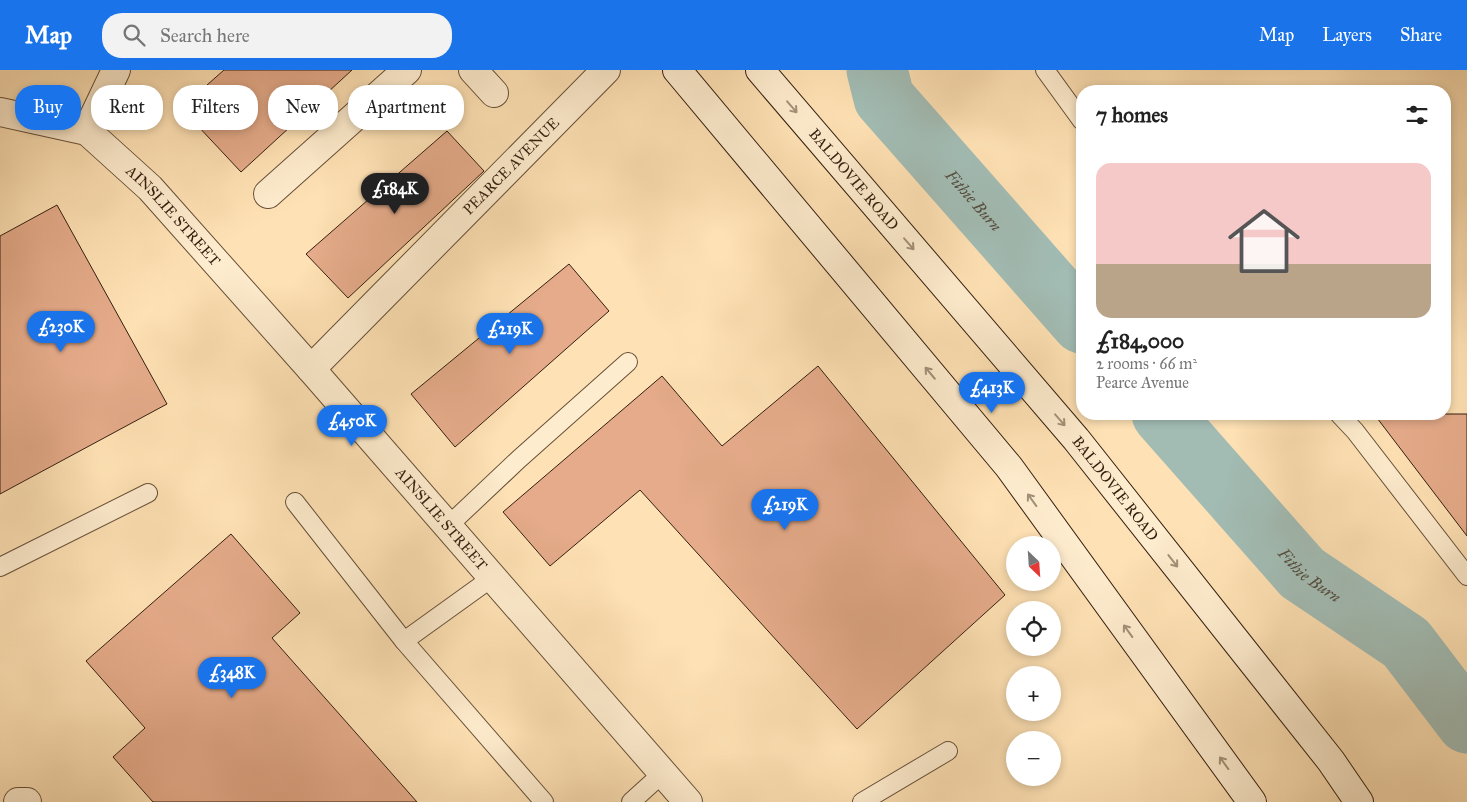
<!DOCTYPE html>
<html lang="en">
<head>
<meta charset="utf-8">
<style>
  :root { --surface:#fff; --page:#f2f2f2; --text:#222; --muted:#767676; --accent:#1a73e8 }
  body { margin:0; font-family:"IM FELL Great Primer",serif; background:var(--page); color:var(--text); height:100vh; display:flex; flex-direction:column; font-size:19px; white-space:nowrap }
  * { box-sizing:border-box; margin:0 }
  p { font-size:16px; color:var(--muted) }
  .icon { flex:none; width:28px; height:28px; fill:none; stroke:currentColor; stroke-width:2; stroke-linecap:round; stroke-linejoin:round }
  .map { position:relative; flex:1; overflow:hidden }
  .panel { position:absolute; left:1076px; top:15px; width:375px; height:335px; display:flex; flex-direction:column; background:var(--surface); border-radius:20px; box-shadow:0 2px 8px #0003 }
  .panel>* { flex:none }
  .guide { position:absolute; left:15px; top:15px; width:475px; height:45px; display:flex; gap:10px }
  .needle { width:32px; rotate:155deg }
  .controls { position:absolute; left:1006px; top:466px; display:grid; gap:10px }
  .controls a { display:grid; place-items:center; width:55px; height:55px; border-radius:50%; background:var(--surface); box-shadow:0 2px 8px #0003; font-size:25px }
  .price { position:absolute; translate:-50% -42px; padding:0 11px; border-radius:18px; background:var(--accent); color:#fff; font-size:16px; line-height:32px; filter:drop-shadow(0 1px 2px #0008) }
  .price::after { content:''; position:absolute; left:50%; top:30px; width:15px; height:11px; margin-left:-8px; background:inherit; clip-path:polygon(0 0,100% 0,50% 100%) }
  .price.active { background:#222; color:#fff }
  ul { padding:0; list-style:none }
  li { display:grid; align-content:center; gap:10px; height:265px; padding:0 20px }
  li span { display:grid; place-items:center; height:155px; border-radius:15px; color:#555 }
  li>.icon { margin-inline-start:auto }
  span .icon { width:90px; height:90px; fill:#fffc; stroke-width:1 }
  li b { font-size:21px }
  h2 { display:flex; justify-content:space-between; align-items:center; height:60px; padding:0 20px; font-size:21px }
  .chip { padding:0 18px; border-radius:20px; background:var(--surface); box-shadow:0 2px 8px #0003; font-size:18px; line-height:45px }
  .chip.active { background:var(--accent); color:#fff }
  header { display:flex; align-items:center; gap:30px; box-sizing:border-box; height:70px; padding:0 25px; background:var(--accent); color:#fff }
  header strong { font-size:24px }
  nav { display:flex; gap:28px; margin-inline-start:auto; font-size:18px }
  .search { width:350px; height:45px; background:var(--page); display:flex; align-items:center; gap:12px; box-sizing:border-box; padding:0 18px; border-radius:20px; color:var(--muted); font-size:19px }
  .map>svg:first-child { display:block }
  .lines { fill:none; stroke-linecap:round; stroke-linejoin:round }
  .river { stroke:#a2bcb4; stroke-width:61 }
  .building { fill:#e5ab8a; stroke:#341f0f }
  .lane-casing { stroke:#665038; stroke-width:20 }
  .street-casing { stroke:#665038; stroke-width:30 }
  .secondary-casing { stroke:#341f0f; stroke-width:30 }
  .lane { stroke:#feecce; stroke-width:18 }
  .street { stroke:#feecce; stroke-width:28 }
  .secondary { stroke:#feecce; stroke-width:28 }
  .oneway { stroke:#a39078 }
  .labels { text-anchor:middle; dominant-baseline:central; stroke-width:4; stroke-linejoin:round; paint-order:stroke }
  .street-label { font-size:15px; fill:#341f0f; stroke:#feecce }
  .water-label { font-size:16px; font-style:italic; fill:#554e41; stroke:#feecce }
</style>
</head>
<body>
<header>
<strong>Map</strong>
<div class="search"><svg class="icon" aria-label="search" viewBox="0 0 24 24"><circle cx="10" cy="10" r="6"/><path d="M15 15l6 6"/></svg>Search here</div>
<nav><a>Map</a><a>Layers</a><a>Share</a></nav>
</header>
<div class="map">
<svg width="1467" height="732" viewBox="0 0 1467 732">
  <rect width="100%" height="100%" fill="#fee1b4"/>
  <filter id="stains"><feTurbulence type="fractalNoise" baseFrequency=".004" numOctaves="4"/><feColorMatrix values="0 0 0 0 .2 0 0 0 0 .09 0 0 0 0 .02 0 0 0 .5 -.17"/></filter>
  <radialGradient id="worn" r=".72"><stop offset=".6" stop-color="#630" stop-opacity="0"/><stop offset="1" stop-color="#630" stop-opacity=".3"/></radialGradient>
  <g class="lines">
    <g class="river">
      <path id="s1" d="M877,0L884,28L1082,253"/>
      <path id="s2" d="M1162,344L1302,503L1406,573L1467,653"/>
    </g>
  </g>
  <g class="building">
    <path d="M224,0H352L241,102L181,38Z"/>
    <path d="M447,61L484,101L348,228L306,184Z"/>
    <path d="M57,135L167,334L0,424V166Z"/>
    <path d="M569,194L609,241L455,377L411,324Z"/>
    <path d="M818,296L1005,525L857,659L640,420L550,496L503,442L662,306L722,376Z"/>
    <path d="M1374,344H1467V466Z"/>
    <path d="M231,464L300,543L272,568L417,732H153L113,687L145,658L86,591Z"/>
  </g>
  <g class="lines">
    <defs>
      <g id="lane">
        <path d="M1045,0L1082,51"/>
        <path d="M1339,344L1355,361L1467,506"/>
        <path d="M295,432L404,571"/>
        <path d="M448,456L519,389L628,292"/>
        <path d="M0,497L148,423"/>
        <path d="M493,507L404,571L544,732"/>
        <path d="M631,732L663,703"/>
        <path d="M862,732L948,681"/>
      </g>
      <g id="street">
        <path d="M473,0L494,23"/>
        <path id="s3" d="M0,42L87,61L150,118L311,299L688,732"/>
        <path d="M87,61L116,0"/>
        <path d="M268,124L407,0"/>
        <path id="s4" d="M311,299L606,0"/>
        <path d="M18,732H27"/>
      </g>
      <g id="secondary">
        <path d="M677,0L1009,397L1252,732"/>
        <path id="s5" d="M760,0L1076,369L1331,691L1359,732"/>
      </g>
    </defs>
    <use href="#lane" class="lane-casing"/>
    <use href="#street" class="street-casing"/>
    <use href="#secondary" class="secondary-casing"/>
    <use href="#lane" class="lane"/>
    <use href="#street" class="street"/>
    <use href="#secondary" class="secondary"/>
  </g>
  <defs><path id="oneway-shaft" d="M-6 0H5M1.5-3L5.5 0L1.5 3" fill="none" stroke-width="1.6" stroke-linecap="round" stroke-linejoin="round" transform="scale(1.25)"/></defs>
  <g class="oneway">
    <use href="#oneway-shaft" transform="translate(792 37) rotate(49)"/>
    <use href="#oneway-shaft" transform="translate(909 174) rotate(49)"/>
    <use href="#oneway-shaft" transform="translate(930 303) rotate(-130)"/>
    <use href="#oneway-shaft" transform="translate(1060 350) rotate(49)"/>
    <use href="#oneway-shaft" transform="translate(1032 430) rotate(-126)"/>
    <use href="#oneway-shaft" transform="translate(1173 491) rotate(52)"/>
    <use href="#oneway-shaft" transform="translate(1128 561) rotate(-126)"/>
    <use href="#oneway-shaft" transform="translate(1224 693) rotate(-126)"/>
  </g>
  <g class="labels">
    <g class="street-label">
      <text stroke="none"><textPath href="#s4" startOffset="285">PEARCE AVENUE</textPath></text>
      <text stroke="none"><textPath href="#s5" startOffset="144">BALDOVIE ROAD</textPath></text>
      <text stroke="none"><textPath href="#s3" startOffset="210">AINSLIE STREET</textPath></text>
      <text stroke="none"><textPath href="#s5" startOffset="549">BALDOVIE ROAD</textPath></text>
      <text stroke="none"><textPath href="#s3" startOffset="615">AINSLIE STREET</textPath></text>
    </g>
    <g class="water-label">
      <text stroke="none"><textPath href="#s1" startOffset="165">Fithie Burn</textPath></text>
      <text stroke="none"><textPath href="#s2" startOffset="219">Fithie Burn</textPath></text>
    </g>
  </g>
  <rect width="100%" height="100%" filter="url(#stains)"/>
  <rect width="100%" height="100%" fill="url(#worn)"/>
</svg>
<div class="controls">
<a><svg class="needle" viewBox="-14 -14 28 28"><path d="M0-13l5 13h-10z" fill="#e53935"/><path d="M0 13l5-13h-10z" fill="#767676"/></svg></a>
<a><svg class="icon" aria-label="locate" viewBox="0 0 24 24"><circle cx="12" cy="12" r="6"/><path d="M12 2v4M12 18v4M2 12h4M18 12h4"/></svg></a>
<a>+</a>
<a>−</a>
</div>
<b class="price active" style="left:395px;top:145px">£184K</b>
<b class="price" style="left:61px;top:283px">£230K</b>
<b class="price" style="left:510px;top:285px">£219K</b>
<b class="price" style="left:992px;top:344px">£413K</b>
<b class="price" style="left:352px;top:377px">£450K</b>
<b class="price" style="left:785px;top:461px">£219K</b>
<b class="price" style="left:232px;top:629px">£348K</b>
<div class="guide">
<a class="chip active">Buy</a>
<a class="chip">Rent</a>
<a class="chip">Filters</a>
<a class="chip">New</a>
<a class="chip">Apartment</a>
</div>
<section class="panel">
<h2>7 homes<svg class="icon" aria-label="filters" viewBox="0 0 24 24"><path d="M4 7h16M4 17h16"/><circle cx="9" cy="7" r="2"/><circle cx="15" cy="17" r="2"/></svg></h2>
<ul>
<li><span style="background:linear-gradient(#f6c9c9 65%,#b9a48a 0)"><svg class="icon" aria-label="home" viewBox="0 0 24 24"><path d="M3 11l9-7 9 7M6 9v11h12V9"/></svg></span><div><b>£184,000</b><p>2 rooms · 66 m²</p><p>Pearce Avenue</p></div></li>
</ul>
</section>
</div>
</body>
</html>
